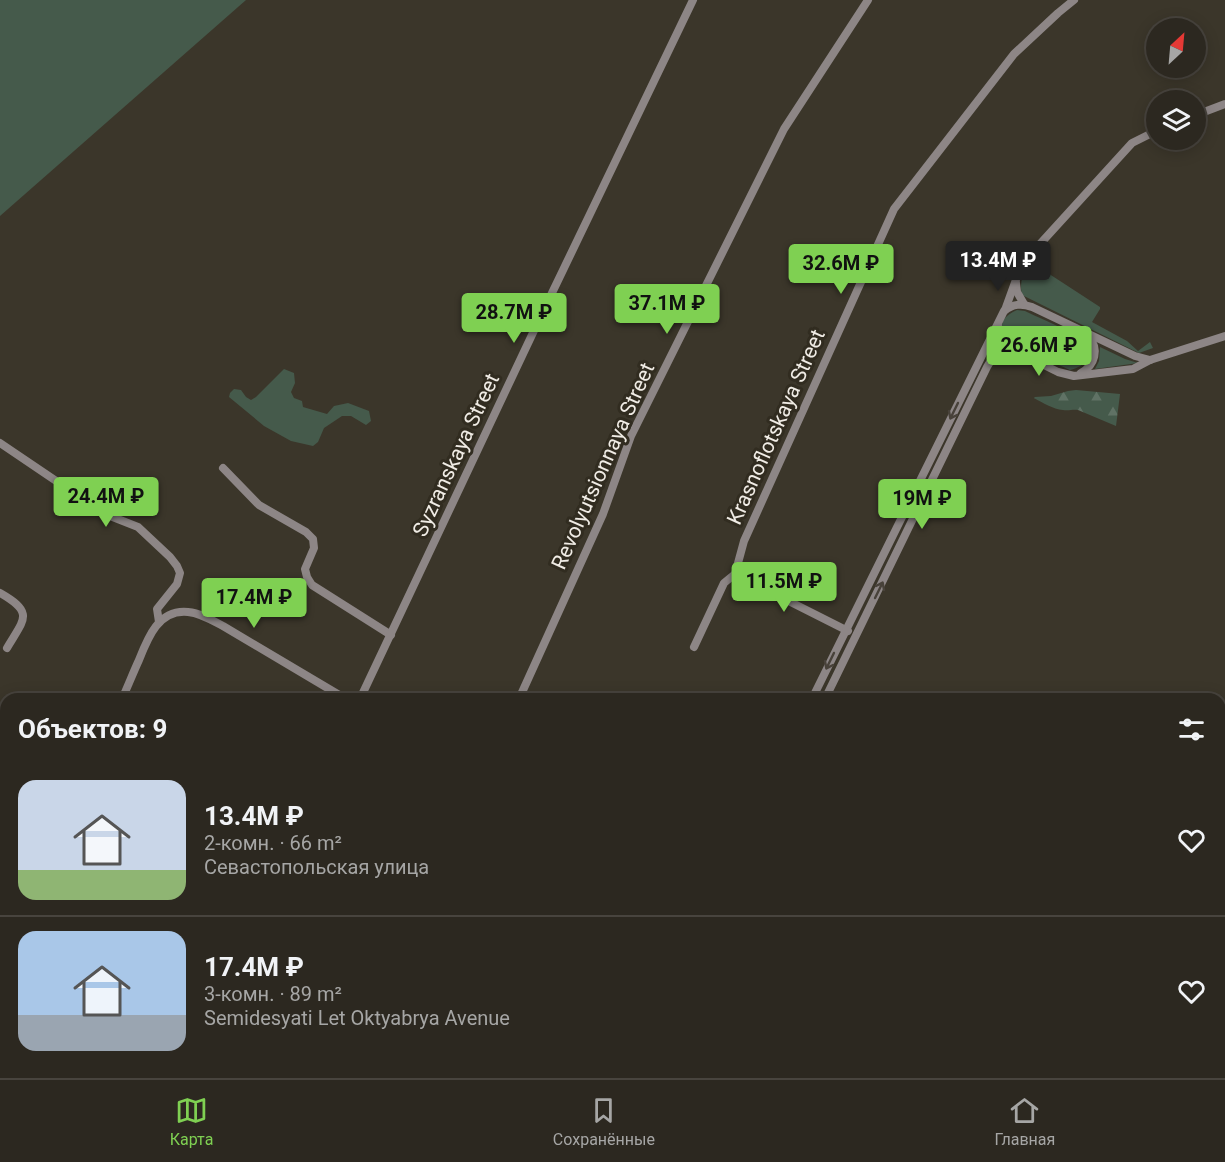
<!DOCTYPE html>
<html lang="ru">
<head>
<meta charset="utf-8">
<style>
  :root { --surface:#2c2820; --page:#343029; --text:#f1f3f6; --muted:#a6a6a5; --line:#48443e; --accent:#7fd052 }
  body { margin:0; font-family:Roboto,sans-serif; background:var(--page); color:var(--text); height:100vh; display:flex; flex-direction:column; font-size:22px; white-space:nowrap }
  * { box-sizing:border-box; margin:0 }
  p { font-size:20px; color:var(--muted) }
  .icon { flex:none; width:33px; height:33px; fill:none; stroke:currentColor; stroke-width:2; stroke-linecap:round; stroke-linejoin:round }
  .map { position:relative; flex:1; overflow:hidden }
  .side { position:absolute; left:0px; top:693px; width:1226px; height:386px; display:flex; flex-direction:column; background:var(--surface); border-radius:18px 18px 0 0; box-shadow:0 3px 15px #0003,0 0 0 2px var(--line) }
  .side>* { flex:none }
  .needle { width:39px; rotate:26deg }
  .controls { position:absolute; left:1146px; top:18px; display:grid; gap:12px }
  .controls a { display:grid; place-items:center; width:60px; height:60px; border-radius:50%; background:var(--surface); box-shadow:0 3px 15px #0003,0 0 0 2px var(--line); font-size:30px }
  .price { position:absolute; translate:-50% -51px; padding:0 14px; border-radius:6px; background:var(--accent); color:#111; font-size:20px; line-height:39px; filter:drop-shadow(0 2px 3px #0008) }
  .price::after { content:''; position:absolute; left:50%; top:36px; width:18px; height:14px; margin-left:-9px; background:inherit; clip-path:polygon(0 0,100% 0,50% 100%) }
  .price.on { background:#222; color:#fff }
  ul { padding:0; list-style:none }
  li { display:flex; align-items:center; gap:18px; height:150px; padding:0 18px }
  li+li { border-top:2px solid var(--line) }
  li span { display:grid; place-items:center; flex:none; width:168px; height:120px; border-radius:18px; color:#555 }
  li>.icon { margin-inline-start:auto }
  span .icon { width:72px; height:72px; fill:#fffc; stroke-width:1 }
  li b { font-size:26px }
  h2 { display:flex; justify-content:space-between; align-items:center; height:72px; padding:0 18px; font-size:26px }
  .tabs { display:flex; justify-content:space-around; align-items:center; height:84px; border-top:2px solid var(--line); background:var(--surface); font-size:16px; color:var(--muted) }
  .tabs a { display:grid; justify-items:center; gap:3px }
  .tabs .on { color:var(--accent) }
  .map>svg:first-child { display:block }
  .grass { fill:#455a4b }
  .forest { fill:url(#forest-firs) }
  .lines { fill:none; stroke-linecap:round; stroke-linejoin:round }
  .minor { stroke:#8d8686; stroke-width:8 }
  .major { stroke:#e5d5d6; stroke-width:9 }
  .oneway { stroke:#48423a }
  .labels { text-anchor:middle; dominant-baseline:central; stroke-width:6; stroke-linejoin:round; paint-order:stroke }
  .street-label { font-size:21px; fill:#f0ece5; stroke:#312c20 }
</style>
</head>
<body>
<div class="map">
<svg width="1225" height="1078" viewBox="0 0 1225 1078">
  <defs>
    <pattern id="forest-firs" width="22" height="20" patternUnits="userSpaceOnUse" patternTransform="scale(1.5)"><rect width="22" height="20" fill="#455a4b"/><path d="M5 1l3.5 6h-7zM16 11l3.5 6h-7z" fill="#607265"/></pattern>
  </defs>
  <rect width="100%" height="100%" fill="#3b362a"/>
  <g class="grass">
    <path d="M0,0H246L0,216Z"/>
    <path d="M1037,266L1100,307V309L1092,322L1127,341L1138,351L1150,342L1153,348L1139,353L1022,295C1020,288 1021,274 1027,269C1030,267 1034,266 1037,266Z"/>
    <path d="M1017,310L1025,311C1037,317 1078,334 1085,342C1088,346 1088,352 1087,356C1085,365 1078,368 1070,370L1010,343L1004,339C999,324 1002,317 1017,310Z"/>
    <path d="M1100,347L1125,359L1138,363L1095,369L1099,361Z"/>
    <path d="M284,369L294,373L295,383L291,392L294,398L302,401L303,407L327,414L334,406L348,403L369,411L371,421L366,425L351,416H342L324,428L318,442L313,446L291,441L264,426L229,397L230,393L234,389L241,390L246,397L251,400L256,397Z"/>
  </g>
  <path class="forest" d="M1076,390L1120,394L1116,426L1078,410C1073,409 1069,411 1063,410C1053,409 1043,403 1034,398L1035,397L1051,396L1068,391Z"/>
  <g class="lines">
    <g class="minor">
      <path d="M1196,115L1225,104"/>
      <path d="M1016,283L1017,292L1024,304"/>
      <path d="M1005,310L1018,274L1030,255L1132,143L1156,131"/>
      <path d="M998,326V334L1001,339L1006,345L1014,350L1058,372L1074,376L1133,369L1150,360L1225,336"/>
      <path d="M1081,373C1095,365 1100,349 1088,336"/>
      <path d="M0,443L105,514L138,527L170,557L177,566L180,573L177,584L157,609L159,622"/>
      <path d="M223,468L259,505L306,532L313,539L314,548L305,569L307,577L312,585L391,635"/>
      <path d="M735,574L848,631"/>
      <path d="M0,593C35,613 24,619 7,648"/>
      <path d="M694,647L724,583L735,574L744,541L894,209L1014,54L1058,13L1074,0"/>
      <path d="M122,699C128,686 133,673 139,660C148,637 159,609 188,612C200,613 212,620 223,626L346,699"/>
      <path d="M360,699L539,320L693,0"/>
      <path d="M519,699L603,514L631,436L784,129L868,0"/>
      <path d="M812,699L1004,311C1013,304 1021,303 1032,307L1135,356L1150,360"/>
      <path d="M825,699L987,367C994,355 998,350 1014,350"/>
      <path d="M0,745L6,749"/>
      <path d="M0,993L6,978"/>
    </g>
    <g class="major">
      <path d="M990,1072L1000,1078"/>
      <path d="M1012,1072L1022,1078"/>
      <path d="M579,1078L583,1072"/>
      <path d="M599,1078L603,1072"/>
    </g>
  </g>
  <defs><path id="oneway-shaft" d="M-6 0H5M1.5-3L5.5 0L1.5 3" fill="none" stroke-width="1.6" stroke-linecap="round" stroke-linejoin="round" transform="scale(1.5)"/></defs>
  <g class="oneway">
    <use href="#oneway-shaft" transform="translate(954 411) rotate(116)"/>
    <use href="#oneway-shaft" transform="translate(879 590) rotate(-64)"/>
    <use href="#oneway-shaft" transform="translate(830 661) rotate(116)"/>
  </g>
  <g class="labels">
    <g class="street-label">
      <text transform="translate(776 427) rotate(-66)">Krasnoflotskaya Street</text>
      <text transform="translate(456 455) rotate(-65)">Syzranskaya Street</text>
      <text transform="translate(603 466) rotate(-66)">Revolyutsionnaya Street</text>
    </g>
  </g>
</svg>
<div class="controls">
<a><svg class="needle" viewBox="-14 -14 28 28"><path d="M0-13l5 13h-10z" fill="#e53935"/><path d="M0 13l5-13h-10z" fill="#a6a6a5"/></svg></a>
<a><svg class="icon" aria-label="layers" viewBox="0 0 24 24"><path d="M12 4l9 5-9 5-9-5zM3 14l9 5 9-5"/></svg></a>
</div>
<b class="price on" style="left:998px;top:292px">13.4M ₽</b>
<b class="price" style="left:841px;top:295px">32.6M ₽</b>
<b class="price" style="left:667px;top:335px">37.1M ₽</b>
<b class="price" style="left:514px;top:344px">28.7M ₽</b>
<b class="price" style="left:1039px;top:377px">26.6M ₽</b>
<b class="price" style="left:106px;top:528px">24.4M ₽</b>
<b class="price" style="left:922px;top:530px">19M ₽</b>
<b class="price" style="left:784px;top:613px">11.5M ₽</b>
<b class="price" style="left:254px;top:629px">17.4M ₽</b>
<section class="side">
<h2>Объектов: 9<svg class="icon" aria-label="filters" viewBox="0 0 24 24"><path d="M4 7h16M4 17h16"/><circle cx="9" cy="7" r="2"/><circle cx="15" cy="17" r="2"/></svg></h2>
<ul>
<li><span style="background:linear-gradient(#c9d6e8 75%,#8fb573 0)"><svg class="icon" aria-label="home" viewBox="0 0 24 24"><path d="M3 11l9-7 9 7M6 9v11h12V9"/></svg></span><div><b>13.4M ₽</b><p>2-комн. · 66 m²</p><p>Севастопольская улица</p></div><svg class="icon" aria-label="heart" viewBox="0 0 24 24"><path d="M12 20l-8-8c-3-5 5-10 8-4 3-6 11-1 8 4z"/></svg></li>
<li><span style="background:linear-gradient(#a9c7e8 70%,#9aa5b1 0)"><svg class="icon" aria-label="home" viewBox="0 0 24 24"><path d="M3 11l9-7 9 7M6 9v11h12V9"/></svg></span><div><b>17.4M ₽</b><p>3-комн. · 89 m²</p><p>Semidesyati Let Oktyabrya Avenue</p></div><svg class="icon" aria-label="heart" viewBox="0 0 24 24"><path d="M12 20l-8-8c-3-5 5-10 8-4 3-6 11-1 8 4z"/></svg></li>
</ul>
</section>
</div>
<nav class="tabs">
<a class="on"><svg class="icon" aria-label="map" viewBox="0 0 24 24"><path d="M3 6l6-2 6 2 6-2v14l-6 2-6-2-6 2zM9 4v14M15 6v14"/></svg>Карта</a>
<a><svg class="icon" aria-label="saved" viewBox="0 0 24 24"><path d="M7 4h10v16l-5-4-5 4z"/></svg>Сохранённые</a>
<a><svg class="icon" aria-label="home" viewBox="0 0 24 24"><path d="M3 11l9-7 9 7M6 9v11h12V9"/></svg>Главная</a>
</nav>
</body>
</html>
